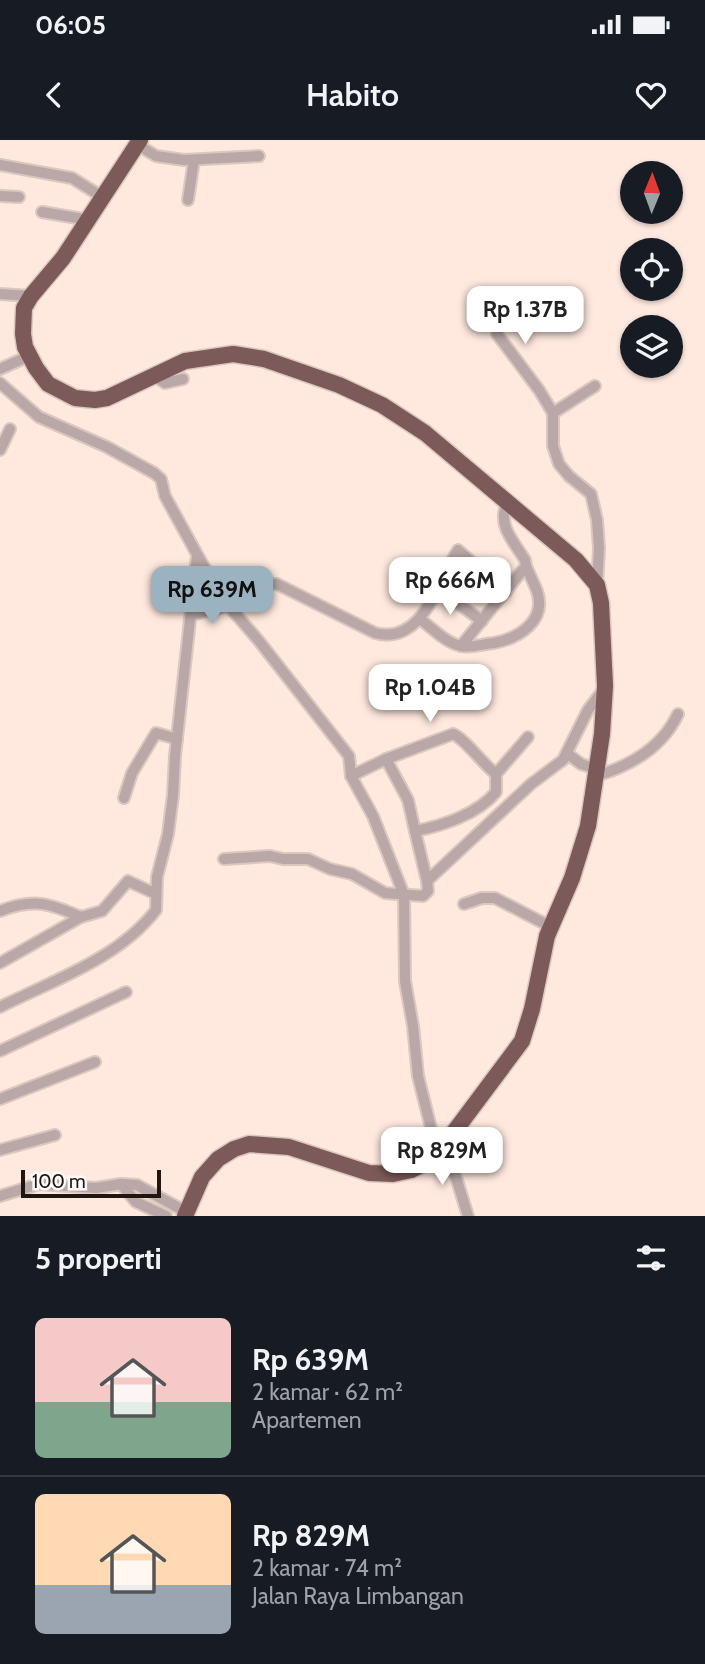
<!DOCTYPE html>
<html lang="id">
<head>
<meta charset="utf-8">
<style>
  :root { --surface:#171b24; --page:#20242c; --text:#f1f3f6; --muted:#9ea1a6; --line:#363941; --accent:#9bb2c1 }
  body { margin:0; font-family:Cabin,sans-serif; background:var(--page); color:var(--text); height:100vh; display:flex; flex-direction:column; font-size:26px; white-space:nowrap }
  * { box-sizing:border-box; margin:0 }
  p { font-size:23px; color:var(--muted) }
  .icon { flex:none; width:38px; height:38px; fill:none; stroke:currentColor; stroke-width:2; stroke-linecap:round; stroke-linejoin:round }
  .map { position:relative; height:1076px; overflow:hidden }
  .details { display:flex; flex-direction:column; background:var(--surface); flex:1 }
  .details>* { flex:none }
  .needle { width:46px; rotate:1deg }
  .fabs { position:absolute; left:620px; top:21px; display:grid; gap:14px }
  .fabs a { display:grid; place-items:center; width:63px; height:63px; border-radius:50%; background:var(--surface); box-shadow:0 2px 5px #0004; font-size:35px }
  .scale { position:absolute; left:21px; bottom:18px; width:140px; box-sizing:border-box; padding-left:7px; border:4px solid #21150f; border-top:0; font-size:19px; line-height:24px; white-space:nowrap; color:#21150f; -webkit-text-stroke:5px #fbfbfb; paint-order:stroke }
  .price { position:absolute; translate:-50% -60px; padding:0 16px; border-radius:14px; background:#fff; color:#222; font-size:23px; line-height:46px; filter:drop-shadow(0 2px 4px #0008) }
  .price::after { content:''; position:absolute; left:50%; top:42px; width:21px; height:16px; margin-left:-10px; background:inherit; clip-path:polygon(0 0,100% 0,50% 100%) }
  .price.active { background:var(--accent); color:#111 }
  ul { padding:0; list-style:none }
  li { display:flex; align-items:center; gap:21px; height:175px; padding:0 35px }
  li+li { border-top:2px solid var(--line) }
  li span { display:grid; place-items:center; flex:none; width:196px; height:140px; border-radius:10px; color:#555 }
  li>.icon { margin-inline-start:auto }
  span .icon { width:84px; height:84px; fill:#fffc; stroke-width:1 }
  li b { font-size:30px }
  h2 { display:flex; justify-content:space-between; align-items:center; height:84px; padding:0 35px; font-size:30px }
  .status { display:flex; justify-content:space-between; align-items:center; height:49px; padding:0 35px; background:var(--surface); direction:ltr }
  .status svg { height:19px; fill:currentColor }
  header { display:flex; justify-content:space-between; align-items:center; height:91px; padding:0 35px; background:var(--surface); font-size:32px; font-weight:600 }
  .map>svg:first-child { display:block }
  .lines { fill:none; stroke-linecap:round; stroke-linejoin:round }
  .minor-casing { stroke:#dbc7be; stroke-width:14 }
  .highway-casing { stroke:#dbc7be; stroke-width:19 }
  .minor { stroke:#baa8a8; stroke-width:10 }
  .highway { stroke:#7c5a59; stroke-width:16 }
</style>
</head>
<body>
<div class="status"><b>06:05</b><svg viewBox="0 0 49 12"><path d="M0 12V9h3v3zM5 12V6h3v6zM10 12V3h3v9zM15 12V0h3v12zM26 1h20v11H26zM47 4h2v5h-2z"/></svg></div>
<header><svg class="icon" aria-label="back" viewBox="0 0 24 24"><path d="M15 5l-7 7 7 7"/></svg>Habito<svg class="icon" aria-label="heart" viewBox="0 0 24 24"><path d="M12 20l-8-8c-3-5 5-10 8-4 3-6 11-1 8 4z"/></svg></header>
<div class="map">
<svg width="705" height="1076" viewBox="0 0 705 1076">
  <rect width="100%" height="100%" fill="#ffe9df"/>
  <g class="lines">
    <defs>
      <g id="minor">
        <path d="M138,5L156,16L184,20L259,16"/>
        <path d="M0,25L72,38L104,58"/>
        <path d="M0,56L19,57"/>
        <path d="M188,60L194,20"/>
        <path d="M42,72L89,80"/>
        <path d="M0,154L31,156"/>
        <path d="M497,194L539,250L553,273V306L559,324L569,336L591,354L597,380L599,408L597,445"/>
        <path d="M0,229L29,216"/>
        <path d="M153,235L165,243L183,239"/>
        <path d="M0,243L39,277L107,307L154,333L161,339L165,356L220,456L259,501L349,616L351,636L373,676L404,755L405,841L413,886L418,936L431,988L456,1037L468,1076"/>
        <path d="M553,273L595,246"/>
        <path d="M0,310L10,289"/>
        <path d="M437,448L482,481"/>
        <path d="M191,475L227,466L265,444H277L375,493C423,506 438,441 458,410L506,452"/>
        <path d="M420,479C432,488 446,503 461,506C472,508 483,504 494,503C519,498 547,481 537,451C534,443 529,434 526,426"/>
        <path d="M461,506L526,426L525,420C513,400 496,385 508,361"/>
        <path d="M528,597L496,634V652C478,674 442,686 415,691L427,741L531,644L563,620L588,570L604,549"/>
        <path d="M568,614L581,624L597,629"/>
        <path d="M386,619L408,660L415,691"/>
        <path d="M351,636L386,619L453,594C464,598 483,624 496,634"/>
        <path d="M596,636C630,626 662,608 678,574"/>
        <path d="M124,658L132,633L156,593L177,599"/>
        <path d="M224,719L270,716L283,719H308L330,729L352,734L385,753L423,756L428,751L427,741"/>
        <path d="M464,764L482,758H495L551,787"/>
        <path d="M0,771C33,758 49,763 81,777"/>
        <path d="M0,823L81,777L102,771L128,741L156,754"/>
        <path d="M0,867C54,840 118,819 156,770L157,737L168,694L173,655L175,616L197,416"/>
        <path d="M0,911L126,852"/>
        <path d="M0,959L95,922"/>
        <path d="M0,1010L55,995"/>
        <path d="M121,1044L136,1062L166,1076"/>
        <path d="M0,1056L39,1044L96,1048L121,1044L137,1045L186,1072"/>
      </g>
      <path id="highway" d="M140,0L63,118L31,156L24,168L23,194L25,207L36,228L48,244L75,258L95,260L107,258L185,221L233,214L264,219L339,245L382,265L425,293L576,420L597,445L601,463L605,546L602,594L588,686L572,738L547,796L532,869L522,901L451,996L427,1022L411,1030L393,1034L369,1033L289,1007L249,1004L234,1009L218,1019L202,1037L185,1076"/>
    </defs>
    <use href="#minor" class="minor-casing"/>
    <use href="#highway" class="highway-casing"/>
    <use href="#minor" class="minor"/>
    <use href="#highway" class="highway"/>
  </g>
</svg>
<div class="fabs">
<a><svg class="needle" viewBox="-14 -14 28 28"><path d="M0-13l5 13h-10z" fill="#e53935"/><path d="M0 13l5-13h-10z" fill="#9ea1a6"/></svg></a>
<a><svg class="icon" aria-label="locate" viewBox="0 0 24 24"><circle cx="12" cy="12" r="6"/><path d="M12 2v4M12 18v4M2 12h4M18 12h4"/></svg></a>
<a><svg class="icon" aria-label="layers" viewBox="0 0 24 24"><path d="M12 4l9 5-9 5-9-5zM3 14l9 5 9-5"/></svg></a>
</div>
<div class="scale">100 m</div>
<b class="price" style="left:525px;top:206px">Rp 1.37B</b>
<b class="price" style="left:450px;top:477px">Rp 666M</b>
<b class="price active" style="left:212px;top:486px">Rp 639M</b>
<b class="price" style="left:430px;top:584px">Rp 1.04B</b>
<b class="price" style="left:442px;top:1047px">Rp 829M</b>
</div>
<section class="details">
<h2>5 properti<svg class="icon" aria-label="filters" viewBox="0 0 24 24"><path d="M4 7h16M4 17h16"/><circle cx="9" cy="7" r="2"/><circle cx="15" cy="17" r="2"/></svg></h2>
<ul>
<li><span style="background:linear-gradient(#f6c9c9 60%,#7fa58c 0)"><svg class="icon" aria-label="home" viewBox="0 0 24 24"><path d="M3 11l9-7 9 7M6 9v11h12V9"/></svg></span><div><b>Rp 639M</b><p>2 kamar · 62 m²</p><p>Apartemen</p></div></li>
<li><span style="background:linear-gradient(#ffd9b3 65%,#9aa5b1 0)"><svg class="icon" aria-label="home" viewBox="0 0 24 24"><path d="M3 11l9-7 9 7M6 9v11h12V9"/></svg></span><div><b>Rp 829M</b><p>2 kamar · 74 m²</p><p>Jalan Raya Limbangan</p></div></li>
</ul>
</section>
</body>
</html>
